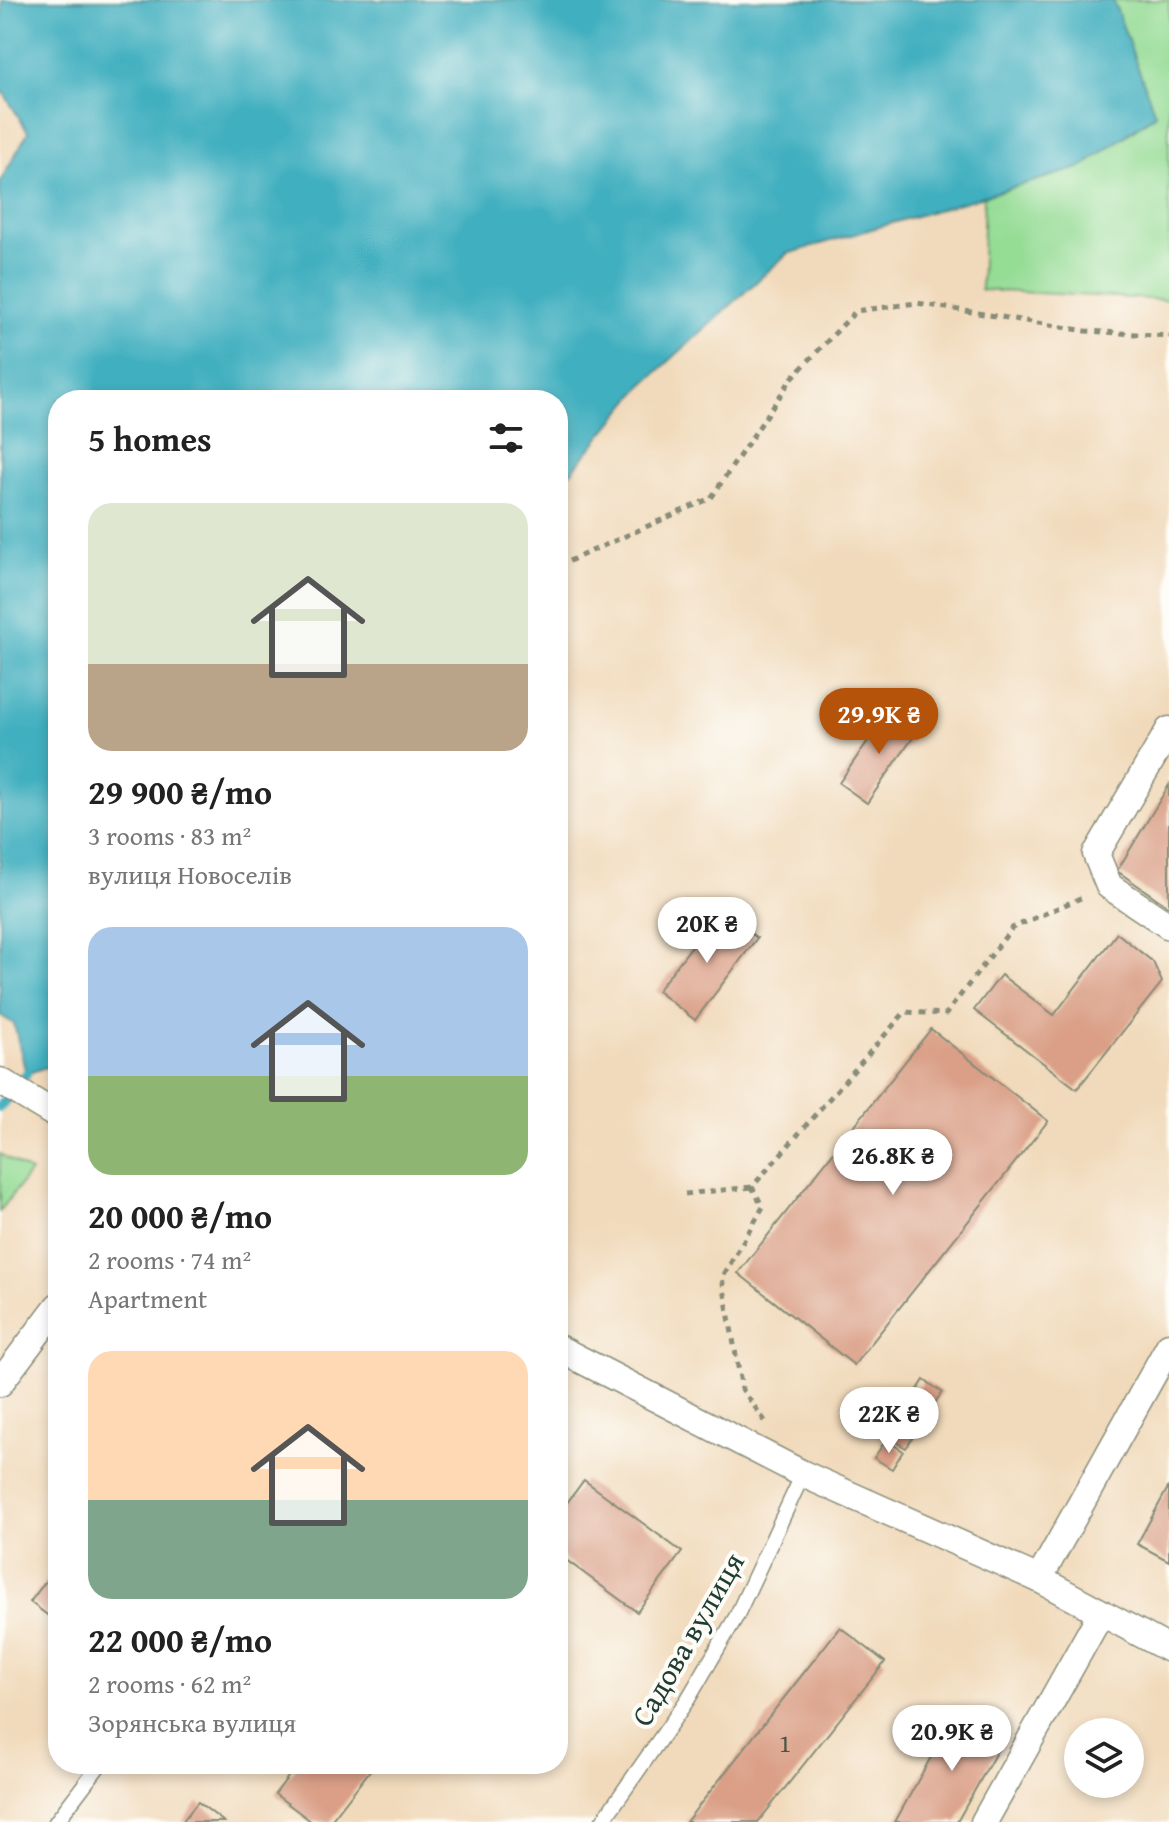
<!DOCTYPE html>
<html lang="en">
<head>
<meta charset="utf-8">
<style>
  :root { --surface:#fff; --page:#f6f6f6; --text:#222; --muted:#767676; --accent:#b45309 }
  body { margin:0; font-family:"Gentium Book Plus",serif; background:var(--page); color:var(--text); height:100vh; display:flex; flex-direction:column; font-size:30px; white-space:nowrap }
  * { box-sizing:border-box; margin:0 }
  p { font-size:26px; color:var(--muted) }
  .icon { flex:none; width:44px; height:44px; fill:none; stroke:currentColor; stroke-width:2; stroke-linecap:round; stroke-linejoin:round }
  .map { position:relative; flex:1; overflow:hidden }
  .sheet { position:absolute; left:48px; top:390px; width:520px; height:1384px; display:flex; flex-direction:column; background:var(--surface); border-radius:32px; box-shadow:0 4px 12px #0003 }
  .sheet>* { flex:none }
  .controls { position:absolute; left:1064px; top:1718px; display:grid; gap:16px }
  .controls a { display:grid; place-items:center; width:80px; height:80px; border-radius:50%; background:var(--surface); box-shadow:0 4px 12px #0003; font-size:40px }
  .price { position:absolute; translate:-50% -68px; padding:0 18px; border-radius:28px; background:#fff; color:#222; font-size:26px; line-height:52px; filter:drop-shadow(0 2px 4px #0008) }
  .price::after { content:''; position:absolute; left:50%; top:48px; width:24px; height:18px; margin-left:-12px; background:inherit; clip-path:polygon(0 0,100% 0,50% 100%) }
  .price.selected { background:var(--accent); color:#fff }
  ul { padding:0; list-style:none }
  li { display:grid; align-content:center; gap:16px; height:424px; padding:0 40px }
  li span { display:grid; place-items:center; height:248px; border-radius:24px; color:#555 }
  li>.icon { margin-inline-start:auto }
  span .icon { width:144px; height:144px; fill:#fffc; stroke-width:1 }
  li b { font-size:34px }
  h2 { display:flex; justify-content:space-between; align-items:center; height:96px; padding:0 40px; font-size:34px }
  .map>svg:first-child { display:block }
  .green { fill:#95dc95; stroke:#5a8c64; stroke-width:2 }
  .water { fill:#41afbf; stroke:#30767a; stroke-width:2 }
  .lines { fill:none; stroke-linecap:round; stroke-linejoin:round }
  .stream { stroke:#41afbf; stroke-width:10 }
  .building { fill:#da9f86 }
  .lane-casing { stroke:#888c78; stroke-width:17 }
  .street-casing { stroke:#888c78; stroke-width:29 }
  .path { stroke:#888c78; stroke-width:5; stroke-dasharray:6 6; stroke-linecap:butt }
  .lane { stroke:#fff; stroke-width:14 }
  .street { stroke:#fff; stroke-width:26 }
  .labels { text-anchor:middle; dominant-baseline:central; stroke-width:8; stroke-linejoin:round; paint-order:stroke }
  .number-label { font-size:26px; fill:#4e5648 }
  .street-label { font-size:30px; fill:#1f3d34; stroke:#fdfcf7 }
</style>
</head>
<body>
<div class="map">
<svg width="1169" height="1822" viewBox="0 0 1169 1822">
  <rect width="100%" height="100%" fill="#fdfcf7"/>
  <filter id="ink" filterUnits="userSpaceOnUse"><feTurbulence type="fractalNoise" baseFrequency=".0125" numOctaves="2"/><feDisplacementMap in="SourceGraphic" scale="16" xChannelSelector="R" yChannelSelector="G"/><feConvolveMatrix kernelMatrix="1 2 1 2 8 2 1 2 1" color-interpolation-filters="sRGB"/></filter>
  <filter id="wash" filterUnits="userSpaceOnUse"><feTurbulence type="fractalNoise" baseFrequency=".006" numOctaves="4" result="noise"/><feDisplacementMap in="SourceGraphic" scale="32" xChannelSelector="R" yChannelSelector="G"/><feGaussianBlur stdDeviation="1.8" result="paint"/><feColorMatrix in="noise" values="0 0 0 0 0 0 0 0 0 0 0 0 0 0 0 0 0 1.4 0 .05"/><feComposite in="paint" operator="in"/></filter>
  <g filter="url(#wash)">
    <rect width="100%" height="100%" fill="#f1dabb"/>
    <g class="green">
      <path d="M1113,0H1169V300L981,290L984,196L1082,167L1155,115Z"/>
      <path d="M0,1154L30,1172L0,1211Z"/>
    </g>
    <path class="water" d="M2,0H1113L1155,114L1082,167L787,254L643,385L558,488V400H58V1063L26,1074L14,1024L0,1015V182L28,132L0,87Z"/>
    <g class="lines">
      <path class="stream" d="M0,1107L26,1074"/>
    </g>
    <g id="blocks">
      <g class="building">
        <path d="M890,709L919,729L867,803L839,783Z"/>
        <path d="M1169,785V907L1117,871Z"/>
        <path d="M720,910L757,938L695,1020L657,991Z"/>
        <path d="M1117,933L1153,962L1162,982L1077,1089L974,1010L1001,975L1054,1015Z"/>
        <path d="M931,1029L1048,1121L854,1365L738,1273Z"/>
        <path d="M924,1380L942,1392L906,1448L888,1437Z"/>
        <path d="M886,1440L903,1451L892,1469L874,1458Z"/>
        <path d="M584,1480L682,1552L637,1612L558,1554V1515Z"/>
        <path d="M1169,1486V1561L1137,1544Z"/>
        <path d="M58,1565V1623L30,1602Z"/>
        <path d="M840,1627L885,1662L758,1822H686Z"/>
        <path d="M956,1712L1004,1738L957,1822H895Z"/>
        <path d="M298,1764H375L330,1822H312L275,1794Z"/>
        <path d="M198,1802L224,1822H182Z"/>
      </g>
    </g>
  </g>
  <g filter="url(#ink)">
    <use href="#blocks" fill-opacity="0" stroke="#888c78" stroke-width="2"/>
    <g class="lines">
      <defs>
        <g id="lane">
          <path d="M56,1822L100,1764"/>
          <path d="M602,1822L688,1699L736,1617L803,1474"/>
        </g>
        <g id="street">
          <path d="M1169,730L1096,854L1109,886L1169,926"/>
          <path d="M0,1081L58,1116"/>
          <path d="M558,1348L803,1474L1039,1579L1169,1649"/>
          <path d="M0,1383L58,1306"/>
          <path d="M1039,1579L1169,1346"/>
          <path d="M984,1822L1100,1615"/>
        </g>
      </defs>
      <use href="#lane" class="lane-casing"/>
      <use href="#street" class="street-casing"/>
      <g class="path">
        <path d="M558,566L711,498L792,378L856,311L917,303L1086,331L1169,336"/>
        <path d="M685,1194L752,1187"/>
        <path d="M765,1421L742,1389L722,1278L763,1207L752,1187L905,1012L946,1014L1012,928L1085,896"/>
      </g>
      <use href="#lane" class="lane"/>
      <use href="#street" class="street"/>
    </g>
  </g>
  <g class="labels">
    <g class="number-label">
      <text x="785" y="1742">1</text>
    </g>
    <g class="street-label">
      <text transform="translate(687 1639) rotate(-60)">Садова вулиця</text>
    </g>
  </g>
</svg>
<div class="controls">
<a><svg class="icon" aria-label="layers" viewBox="0 0 24 24"><path d="M12 4l9 5-9 5-9-5zM3 14l9 5 9-5"/></svg></a>
</div>
<b class="price selected" style="left:879px;top:756px">29.9K ₴</b>
<b class="price" style="left:707px;top:965px">20K ₴</b>
<b class="price" style="left:893px;top:1197px">26.8K ₴</b>
<b class="price" style="left:889px;top:1455px">22K ₴</b>
<b class="price" style="left:952px;top:1773px">20.9K ₴</b>
<section class="sheet">
<h2>5 homes<svg class="icon" aria-label="filters" viewBox="0 0 24 24"><path d="M4 7h16M4 17h16"/><circle cx="9" cy="7" r="2"/><circle cx="15" cy="17" r="2"/></svg></h2>
<ul>
<li><span style="background:linear-gradient(#dfe7d0 65%,#b9a48a 0)"><svg class="icon" aria-label="home" viewBox="0 0 24 24"><path d="M3 11l9-7 9 7M6 9v11h12V9"/></svg></span><div><b>29 900 ₴/mo</b><p>3 rooms · 83 m²</p><p>вулиця Новоселів</p></div></li>
<li><span style="background:linear-gradient(#a9c7e8 60%,#8fb573 0)"><svg class="icon" aria-label="home" viewBox="0 0 24 24"><path d="M3 11l9-7 9 7M6 9v11h12V9"/></svg></span><div><b>20 000 ₴/mo</b><p>2 rooms · 74 m²</p><p>Apartment</p></div></li>
<li><span style="background:linear-gradient(#ffd9b3 60%,#7fa58c 0)"><svg class="icon" aria-label="home" viewBox="0 0 24 24"><path d="M3 11l9-7 9 7M6 9v11h12V9"/></svg></span><div><b>22 000 ₴/mo</b><p>2 rooms · 62 m²</p><p>Зорянська вулиця</p></div></li>
</ul>
</section>
</div>
</body>
</html>
